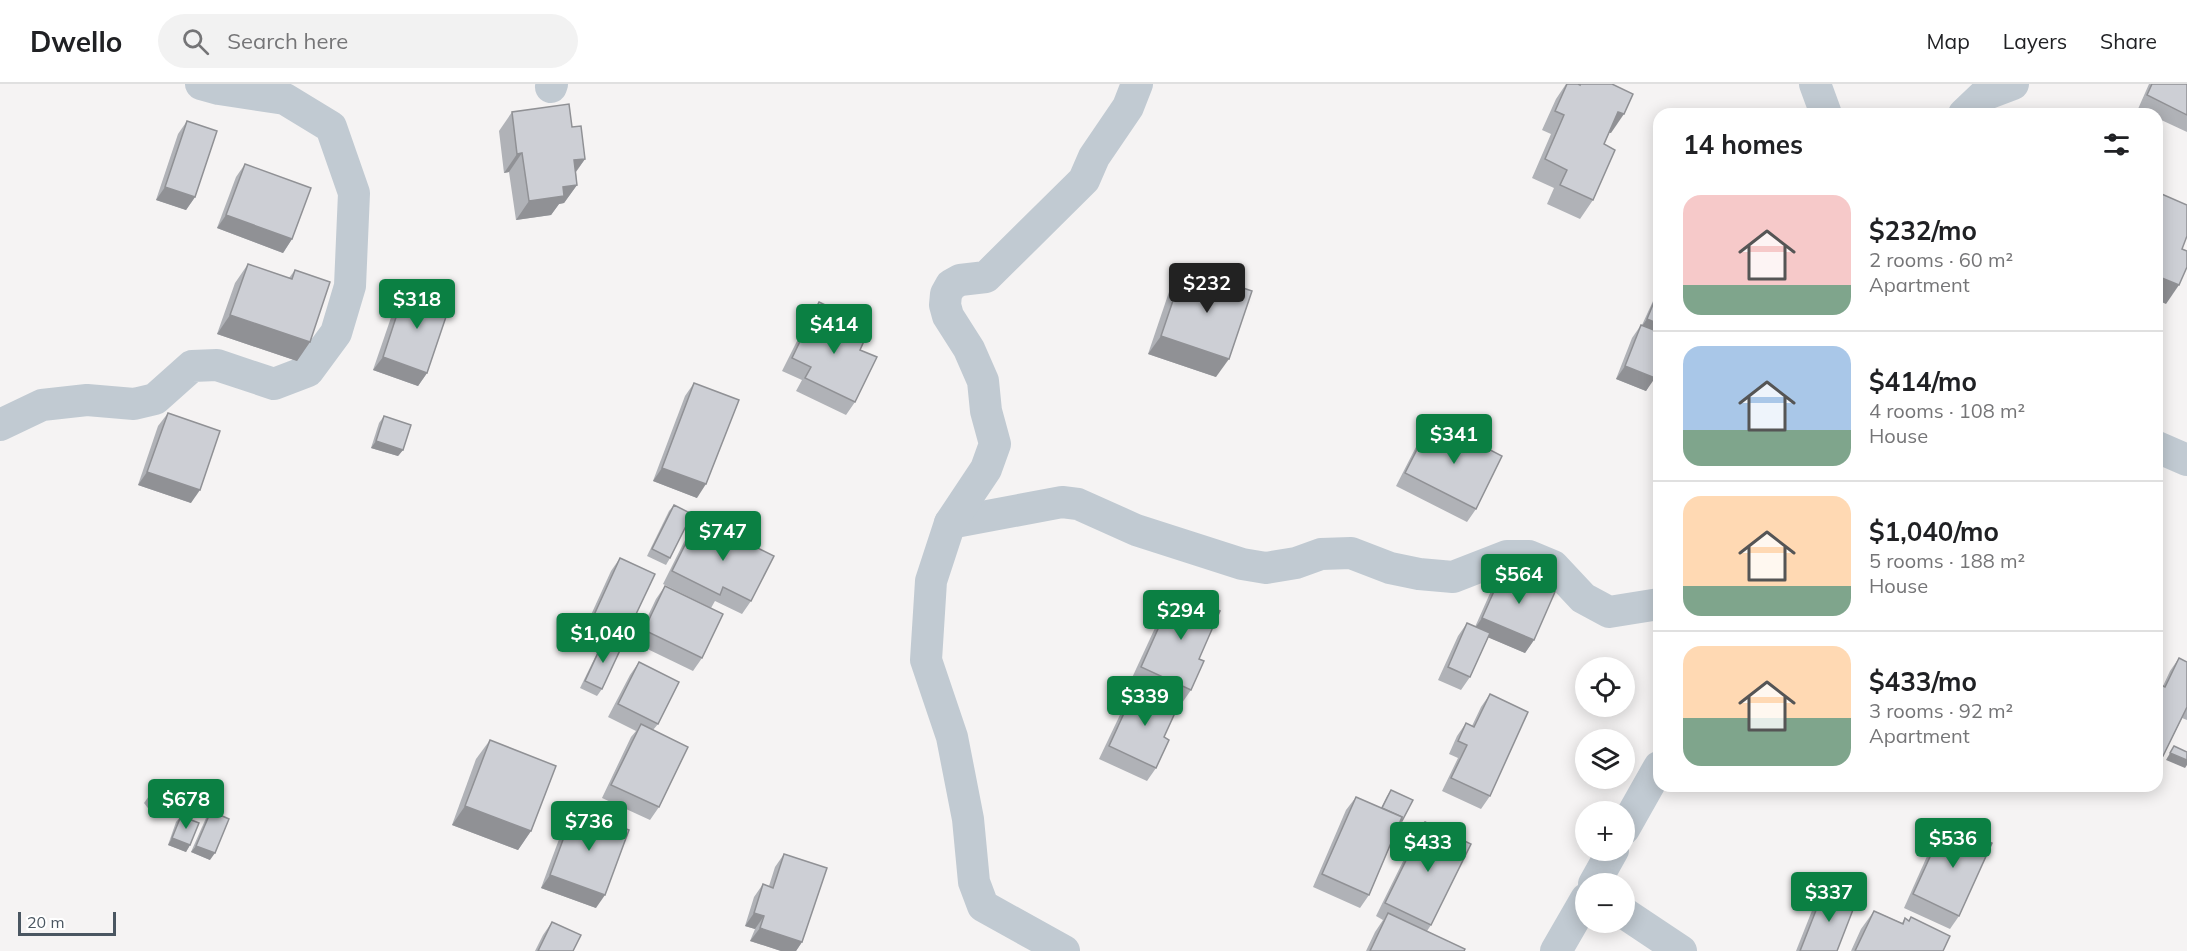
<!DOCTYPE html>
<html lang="en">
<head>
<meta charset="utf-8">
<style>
  :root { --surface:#fff; --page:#f2f2f2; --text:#202124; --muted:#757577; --line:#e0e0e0; --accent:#0b8043 }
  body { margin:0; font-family:Mulish,sans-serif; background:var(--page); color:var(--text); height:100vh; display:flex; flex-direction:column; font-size:22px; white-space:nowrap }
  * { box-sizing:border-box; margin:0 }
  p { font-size:20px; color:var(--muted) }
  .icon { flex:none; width:33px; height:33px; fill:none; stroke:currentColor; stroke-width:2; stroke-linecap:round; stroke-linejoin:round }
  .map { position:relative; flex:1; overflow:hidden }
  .panel { position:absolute; left:1653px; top:24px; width:510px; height:684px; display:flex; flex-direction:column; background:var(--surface); border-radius:18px; box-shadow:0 3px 15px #0003 }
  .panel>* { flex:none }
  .controls { position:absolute; left:1575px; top:573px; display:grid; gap:12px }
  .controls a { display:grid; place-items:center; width:60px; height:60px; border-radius:50%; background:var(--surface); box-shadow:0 3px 15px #0003; font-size:30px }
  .scale { position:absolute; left:18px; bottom:15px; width:98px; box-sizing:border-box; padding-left:6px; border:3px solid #4a5661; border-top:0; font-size:16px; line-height:21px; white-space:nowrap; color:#4a5661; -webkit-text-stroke:4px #fff; paint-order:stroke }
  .price { position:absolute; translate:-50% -51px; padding:0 14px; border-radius:6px; background:var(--accent); color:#fff; font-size:20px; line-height:39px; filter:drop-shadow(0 2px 3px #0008) }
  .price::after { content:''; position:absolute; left:50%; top:36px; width:18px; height:14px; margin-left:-9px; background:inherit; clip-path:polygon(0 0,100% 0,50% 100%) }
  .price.current { background:#222; color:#fff }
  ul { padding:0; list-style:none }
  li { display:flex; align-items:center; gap:18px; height:150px; padding:0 30px }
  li+li { border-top:2px solid var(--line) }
  li span { display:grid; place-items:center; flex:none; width:168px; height:120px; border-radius:18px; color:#555 }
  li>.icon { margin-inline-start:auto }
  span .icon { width:72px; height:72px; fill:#fffc; stroke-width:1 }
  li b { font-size:26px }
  h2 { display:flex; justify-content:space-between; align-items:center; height:72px; padding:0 30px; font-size:26px }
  header { display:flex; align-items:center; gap:36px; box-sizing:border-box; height:84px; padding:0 30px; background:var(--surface); border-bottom:2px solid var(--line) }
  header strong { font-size:28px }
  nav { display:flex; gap:33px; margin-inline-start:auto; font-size:21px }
  .search { width:420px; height:54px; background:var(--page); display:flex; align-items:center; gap:15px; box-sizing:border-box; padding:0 21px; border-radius:33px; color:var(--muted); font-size:22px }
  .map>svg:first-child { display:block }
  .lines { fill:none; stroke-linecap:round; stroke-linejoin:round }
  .minor { stroke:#c1cad2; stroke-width:32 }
  .wall { fill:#b0b2b7 }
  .shaded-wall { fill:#909195 }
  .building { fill:#cdcfd5; stroke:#909195; stroke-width:1.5 }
</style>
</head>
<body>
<header>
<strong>Dwello</strong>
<div class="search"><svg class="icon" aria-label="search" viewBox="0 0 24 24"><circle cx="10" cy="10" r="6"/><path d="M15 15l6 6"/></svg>Search here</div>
<nav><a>Map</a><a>Layers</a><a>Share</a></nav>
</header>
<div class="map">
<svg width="2187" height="867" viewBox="0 0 2187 867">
  <rect width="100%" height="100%" fill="#f5f3f3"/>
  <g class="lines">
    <g class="minor">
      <path d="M1815,0L1826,30"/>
      <path d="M551,3L552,0"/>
      <path d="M1964,30L1984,11L2013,0"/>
      <path d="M0,341L42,321L87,316L134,320L155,315L192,282L217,281L274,300L308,287L336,249L350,202L354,109L331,43L285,15L219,5L201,0"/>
      <path d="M2157,363L2187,376"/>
      <path d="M950,439L1062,418L1078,420L1136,446L1242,480L1266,484L1296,479L1321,470L1351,469L1390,484L1419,490L1453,493L1507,472H1529L1553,482L1583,514L1609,528L1659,520"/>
      <path d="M1624,745L1659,683"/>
      <path d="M1594,800L1613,766"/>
      <path d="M1624,829L1681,867"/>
      <path d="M1064,867L983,822L974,798L968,735L952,653L926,576L931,497L950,439L986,385L995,360L986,327L983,297L969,265L948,232L945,221L946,210L951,201L960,196L986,193L1084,96L1094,73L1128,23L1137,0"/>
      <path d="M1556,867L1586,815"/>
    </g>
  </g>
  <g class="wall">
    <path d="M1566,0H1612L1611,49H1609L1604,60L1593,116L1580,135L1547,120L1554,104L1532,94L1551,50L1542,46L1556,15Z"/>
    <path d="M2149,0H2187V48L2157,34V30H2149L2138,25Z"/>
    <path d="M512,28L572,43L585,75L576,88L577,101L564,119L559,120L551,131L516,136L509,88L504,89L499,47Z"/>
    <path d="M187,37L195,113L186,126L156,116L178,50Z"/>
    <path d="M245,80L292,155L283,169L217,144L236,93Z"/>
    <path d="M248,180L289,194L295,186L310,258L297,277L217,250L235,199Z"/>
    <path d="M1184,184L1216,293L1148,270L1171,202Z"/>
    <path d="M406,203L427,289L418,302L373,286L397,216Z"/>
    <path d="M1659,204V285L1646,307L1616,295L1632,254L1641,241H1642Z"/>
    <path d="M819,218L837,244L860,266L855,318L846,331L796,307L802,296L782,287L810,231Z"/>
    <path d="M694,299L697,414L653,397L685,312Z"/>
    <path d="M168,329L191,419L138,401L158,342Z"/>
    <path d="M384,332L403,366L398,372L371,364L379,339Z"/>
    <path d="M1440,340L1476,425L1467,438L1396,402L1417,361L1426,348L1432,351Z"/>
    <path d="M674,421L670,474L666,481L647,472L669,427Z"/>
    <path d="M722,440L743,457L751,517L742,530L715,517L711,524L663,500L685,456L694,443L713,452Z"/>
    <path d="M620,474L628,547L619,560L585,544L611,487Z"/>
    <path d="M1504,485L1534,556L1525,569L1488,553L1470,593L1461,606L1438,596L1458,552L1467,539L1475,543L1495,498Z"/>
    <path d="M665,502L702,574L693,587L635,559L656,515Z"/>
    <path d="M1175,507L1199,575L1191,606L1182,619L1131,596L1166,520Z"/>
    <path d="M604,556L602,605L597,612L580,604L600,563Z"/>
    <path d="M2179,574L2187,578V636L2182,634L2163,672L2157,681V599L2163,602L2170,587Z"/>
    <path d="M639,578L658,640L653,646L659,723L650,736L602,714L631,653L636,647L608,633L630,591Z"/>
    <path d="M1137,601L1164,653L1156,684L1147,697L1099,675L1128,614Z"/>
    <path d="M1490,610V712L1481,725L1442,707L1458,674L1449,670L1457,652L1466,639L1472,642L1481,623Z"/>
    <path d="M490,656L531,747L518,766L452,741L476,675Z"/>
    <path d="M1391,706L1402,737L1398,743L1369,811L1360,824L1313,803L1346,726L1356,713L1381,724L1387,712Z"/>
    <path d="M149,712L175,716L154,732L144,719Z"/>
    <path d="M574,726L596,824L541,804L565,739Z"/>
    <path d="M211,727L210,776L191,768L206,734Z"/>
    <path d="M181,732L190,761L186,768L168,761L176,738Z"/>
    <path d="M1425,738L1431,841L1427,847L1464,867H1366L1375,848L1383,836L1376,832L1416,751Z"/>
    <path d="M1946,738L1959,832L1950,845L1904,824L1936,752Z"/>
    <path d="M784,770L802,858L796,867H781L750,857L755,845L745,842L754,813L763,800L769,802L775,783Z"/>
    <path d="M1824,806L1837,867H1796L1815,819Z"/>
    <path d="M1874,827L1902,839L1905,834L1909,837L1911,833L1943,867H1851L1861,845Z"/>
    <path d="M552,838L573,867H535L543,851Z"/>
  </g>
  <g class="shaded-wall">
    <path d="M1618,28L1624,30L1611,49L1605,47Z"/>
    <path d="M522,69L509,88L504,89L517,70Z"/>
    <path d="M585,75L572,93L574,76Z"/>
    <path d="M577,101L564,119L559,120L551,131L516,136L529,117L563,103Z"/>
    <path d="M165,103L195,113L186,126L156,116Z"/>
    <path d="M226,131L292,155L283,169L217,144Z"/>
    <path d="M2157,192L2179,201L2166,220L2157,216Z"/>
    <path d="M230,231L310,258L297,277L217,250Z"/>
    <path d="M1647,235L1659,240V249L1642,242Z"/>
    <path d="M1161,252L1229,275L1216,293L1148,270Z"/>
    <path d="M383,273L427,289L418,302L373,286Z"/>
    <path d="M1625,282L1655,294L1646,307L1616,295Z"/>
    <path d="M376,357L403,366L398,372L371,364Z"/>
    <path d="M662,384L706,400L697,414L653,397Z"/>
    <path d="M147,388L200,406L191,419L138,401Z"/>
    <path d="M1482,534L1534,556L1525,569L1473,547Z"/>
    <path d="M2170,669L2187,676V681L2185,684L2166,676Z"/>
    <path d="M180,709L175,716L154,732L159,725Z"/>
    <path d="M465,722L531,747L518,766L452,741Z"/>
    <path d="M172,754L190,761L186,768L168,761Z"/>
    <path d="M196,762L215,769L210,776L191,768Z"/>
    <path d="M550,791L605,811L596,824L541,804Z"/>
    <path d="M754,829L764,832L755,845L745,842Z"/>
    <path d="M760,844L802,858L796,867H781L750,857Z"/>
  </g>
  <g class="building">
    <path d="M1567,0H1578L1580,1V0H1612L1633,10L1624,30L1618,28L1604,60L1615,66L1593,116L1560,101L1567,86L1545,75L1564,31L1555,27Z"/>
    <path d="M2152,0H2187V31L2147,11Z"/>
    <path d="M569,20L572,43L581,42L585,75L574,76L577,101L563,103L564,112L529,117L522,69L517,70L512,28Z"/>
    <path d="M187,37L217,47L195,113L165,103Z"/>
    <path d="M245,80L311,104L292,155L226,131Z"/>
    <path d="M2157,108L2187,121V152L2182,165L2187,167V183L2179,201L2157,192Z"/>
    <path d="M248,180L292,195L295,186L330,198L310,258L230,231Z"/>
    <path d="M1184,184L1252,207L1229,275L1161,252Z"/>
    <path d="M406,203L451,218L427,289L383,273Z"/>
    <path d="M1659,206V240L1647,235Z"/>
    <path d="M819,218L844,230L837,244L864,257L860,266L877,273L855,318L805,294L811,283L792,274Z"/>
    <path d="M1641,241L1659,248V285L1655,294L1625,282Z"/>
    <path d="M694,299L739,316L706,400L662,384Z"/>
    <path d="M168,329L220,347L200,406L147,388Z"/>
    <path d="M384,332L411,341L403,366L376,357Z"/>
    <path d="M1440,340L1502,372L1476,425L1405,389L1426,348L1434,352Z"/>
    <path d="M674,421L692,430L670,474L652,465Z"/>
    <path d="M722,440L745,452L743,457L774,472L751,517L723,503L720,511L672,487L694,443L716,454Z"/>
    <path d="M620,474L655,490L628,547L594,531Z"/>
    <path d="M1504,485L1555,508L1534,556L1482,534Z"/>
    <path d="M665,502L723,530L702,574L644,546Z"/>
    <path d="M1175,507L1220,527L1199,575L1204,577L1191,606L1141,583Z"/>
    <path d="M1467,539L1490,549L1470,593L1448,583Z"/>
    <path d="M604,556L621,564L602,605L585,597Z"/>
    <path d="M2179,574L2187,578V623L2163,672L2157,669V599L2165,603Z"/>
    <path d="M639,578L679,598L658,640L618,620Z"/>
    <path d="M1137,601L1179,620L1164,653L1169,656L1156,684L1109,662Z"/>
    <path d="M1490,610L1528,628L1490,712L1451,694L1467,661L1458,657L1466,639L1474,643Z"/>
    <path d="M641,640L688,663L659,723L611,701Z"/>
    <path d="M490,656L556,682L531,747L465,722Z"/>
    <path d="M2174,662L2187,668V676L2170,669Z"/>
    <path d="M171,696L180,709L159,725L149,712Z"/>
    <path d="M1391,706L1413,716L1402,737H1401L1402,733L1382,724Z"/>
    <path d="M1356,713L1402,733L1369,811L1322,790Z"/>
    <path d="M574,726L629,746L605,811L550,791Z"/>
    <path d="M211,727L229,735L215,769L196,762Z"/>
    <path d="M181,732L199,739L190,761L172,754Z"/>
    <path d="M1425,738L1471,760L1431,841L1385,819Z"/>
    <path d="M1946,738L1992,759L1959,832L1913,810Z"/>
    <path d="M784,770L827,784L802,858L760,844L764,832L754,829L763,800L773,804Z"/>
    <path d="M1824,806L1856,818L1837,867H1800Z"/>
    <path d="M1874,827L1903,840L1905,834L1909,837L1911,833L1950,852L1943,867H1855Z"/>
    <path d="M1388,829L1465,865L1464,867H1370Z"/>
    <path d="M552,838L581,851L573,867H538Z"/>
  </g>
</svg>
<div class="controls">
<a><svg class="icon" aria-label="locate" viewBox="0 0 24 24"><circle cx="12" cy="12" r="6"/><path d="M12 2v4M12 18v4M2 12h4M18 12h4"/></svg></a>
<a><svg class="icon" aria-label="layers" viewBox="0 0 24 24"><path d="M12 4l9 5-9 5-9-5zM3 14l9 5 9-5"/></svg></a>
<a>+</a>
<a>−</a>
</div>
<div class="scale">20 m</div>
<b class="price current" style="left:1207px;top:230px">$232</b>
<b class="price" style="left:417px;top:246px">$318</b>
<b class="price" style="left:834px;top:271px">$414</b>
<b class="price" style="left:1454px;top:381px">$341</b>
<b class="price" style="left:723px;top:478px">$747</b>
<b class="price" style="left:1519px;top:521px">$564</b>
<b class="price" style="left:1181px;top:557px">$294</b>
<b class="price" style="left:603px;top:580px">$1,040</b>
<b class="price" style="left:1145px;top:643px">$339</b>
<b class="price" style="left:186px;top:746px">$678</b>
<b class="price" style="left:589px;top:768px">$736</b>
<b class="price" style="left:1953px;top:785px">$536</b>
<b class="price" style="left:1428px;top:789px">$433</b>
<b class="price" style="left:1829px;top:839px">$337</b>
<section class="panel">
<h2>14 homes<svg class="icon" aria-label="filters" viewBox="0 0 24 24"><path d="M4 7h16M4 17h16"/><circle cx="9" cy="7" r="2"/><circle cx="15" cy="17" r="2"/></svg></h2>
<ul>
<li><span style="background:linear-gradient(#f6c9c9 75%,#7fa58c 0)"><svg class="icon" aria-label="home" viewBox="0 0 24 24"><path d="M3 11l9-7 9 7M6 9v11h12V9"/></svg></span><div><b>$232/mo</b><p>2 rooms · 60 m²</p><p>Apartment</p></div></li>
<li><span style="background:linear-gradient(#a9c7e8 70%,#7fa58c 0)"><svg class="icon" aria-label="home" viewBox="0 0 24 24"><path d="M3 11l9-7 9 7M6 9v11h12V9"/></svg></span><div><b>$414/mo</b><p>4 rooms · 108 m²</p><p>House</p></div></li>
<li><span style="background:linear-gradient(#ffd9b3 75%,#7fa58c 0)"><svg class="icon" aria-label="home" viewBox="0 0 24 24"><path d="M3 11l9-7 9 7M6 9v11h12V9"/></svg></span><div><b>$1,040/mo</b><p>5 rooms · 188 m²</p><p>House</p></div></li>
<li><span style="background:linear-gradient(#ffd9b3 60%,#7fa58c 0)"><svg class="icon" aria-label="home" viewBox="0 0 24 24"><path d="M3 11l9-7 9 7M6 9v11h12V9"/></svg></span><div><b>$433/mo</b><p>3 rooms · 92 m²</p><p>Apartment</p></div></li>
</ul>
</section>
</div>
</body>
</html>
